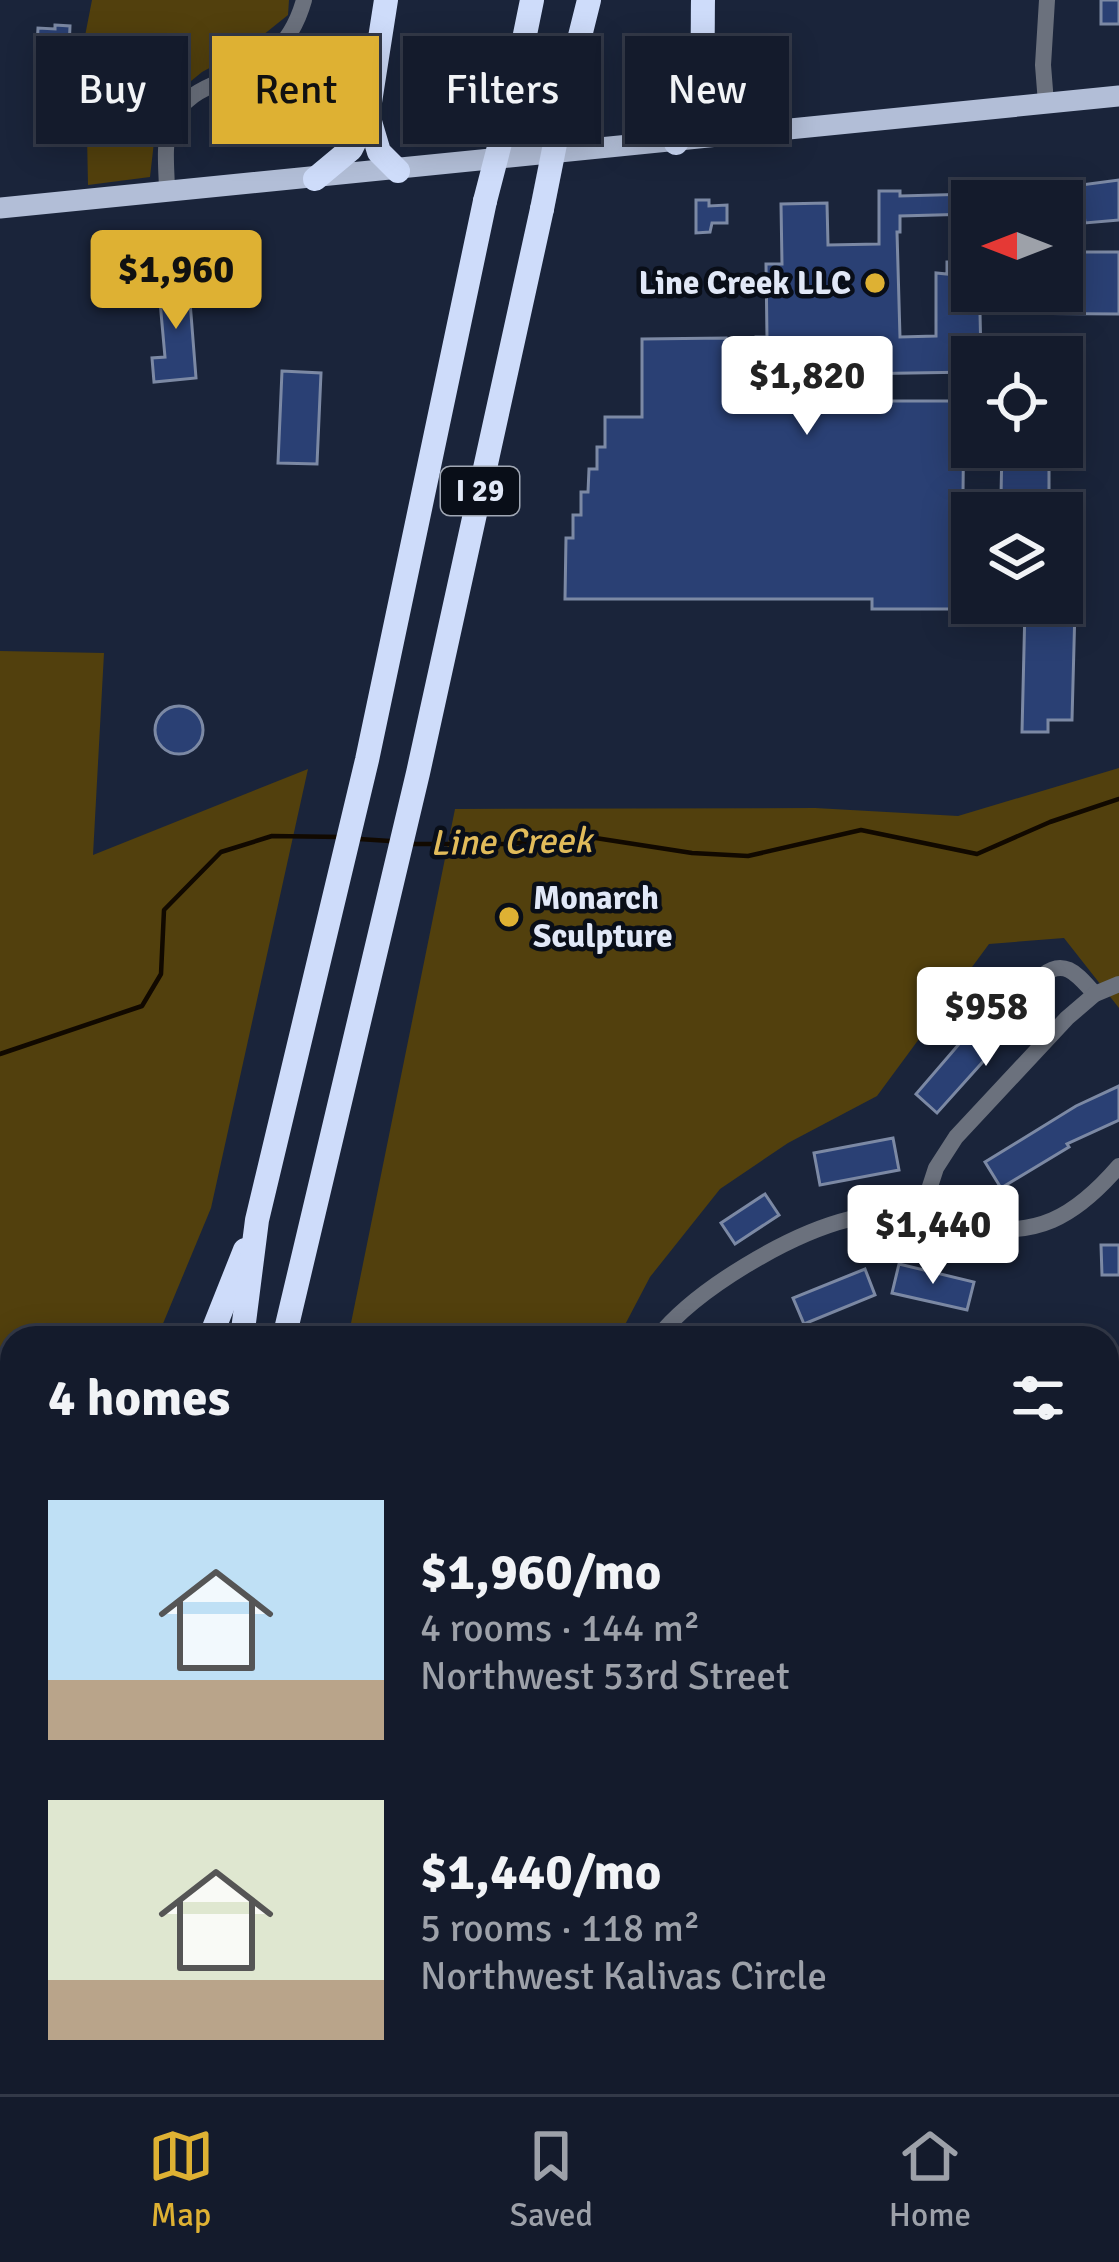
<!DOCTYPE html>
<html lang="en">
<head>
<meta charset="utf-8">
<style>
  :root { --surface:#141b2c; --page:#1d2434; --text:#f1f3f6; --muted:#9da1a9; --line:#333948; --accent:#deb133 }
  body { margin:0; font-family:Signika,sans-serif; background:var(--page); color:var(--text); height:100vh; display:flex; flex-direction:column; font-size:45px; white-space:nowrap }
  * { box-sizing:border-box; margin:0 }
  p { font-size:39px; color:var(--muted) }
  .icon { flex:none; width:66px; height:66px; fill:none; stroke:currentColor; stroke-width:2; stroke-linecap:round; stroke-linejoin:round }
  .map { position:relative; flex:1; overflow:hidden }
  .panel { position:absolute; left:0px; top:1326px; width:1119px; height:768px; display:flex; flex-direction:column; background:var(--surface); border-radius:36px 36px 0 0; box-shadow:0 6px 30px #0003,0 0 0 3px var(--line) }
  .panel>* { flex:none }
  .top-card { position:absolute; left:36px; top:36px; width:1047px; height:108px; display:flex; gap:24px }
  .needle { width:78px; rotate:270deg }
  .controls { position:absolute; left:951px; top:180px; display:grid; gap:24px }
  .controls a { display:grid; place-items:center; width:132px; height:132px; border-radius:0px; background:var(--surface); box-shadow:0 6px 30px #0003,0 0 0 3px var(--line); font-size:60px }
  .price { position:absolute; translate:-50% -102px; padding:0 27px; border-radius:12px; background:#fff; color:#222; font-size:39px; line-height:78px; filter:drop-shadow(0 3px 6px #0008) }
  .price::after { content:''; position:absolute; left:50%; top:72px; width:36px; height:27px; margin-left:-18px; background:inherit; clip-path:polygon(0 0,100% 0,50% 100%) }
  .price.current { background:var(--accent); color:#111 }
  ul { padding:0; list-style:none }
  li { display:flex; align-items:center; gap:36px; height:300px; padding:0 48px }
  li span { display:grid; place-items:center; flex:none; width:336px; height:240px; border-radius:0px; color:#555 }
  li>.icon { margin-inline-start:auto }
  span .icon { width:144px; height:144px; fill:#fffc; stroke-width:1 }
  li b { font-size:51px }
  h2 { display:flex; justify-content:space-between; align-items:center; height:144px; padding:0 48px; font-size:51px }
  .tag { padding:0 42px; border-radius:0px; background:var(--surface); box-shadow:0 6px 30px #0003,0 0 0 3px var(--line); font-size:42px; line-height:108px }
  .tag.current { background:var(--accent); color:#111 }
  .menu { display:flex; justify-content:space-around; align-items:center; height:168px; border-top:3px solid var(--line); background:var(--surface); font-size:33px; color:var(--muted) }
  .menu a { display:grid; justify-items:center; gap:6px }
  .menu .current { color:var(--accent) }
  .map>svg:first-child { display:block }
  .green { fill:#52400d }
  .lines { fill:none; stroke-linecap:round; stroke-linejoin:round }
  .stream { stroke:#110900; stroke-width:4.5 }
  .building { fill:#2a4074; stroke:#7c89a4; stroke-width:3 }
  .minor { stroke:#6b717d; stroke-width:16 }
  .major { stroke:#b2bed7; stroke-width:21 }
  .highway { stroke:#cedcfa; stroke-width:24 }
  .highway-bridge { stroke:#cedcfa; stroke-width:24 }
  .poi-dot { fill:#deb133; stroke:#090e18; stroke-width:4.5 }
  .labels { text-anchor:middle; dominant-baseline:central; stroke-width:9; stroke-linejoin:round; paint-order:stroke }
  .shield { fill:#090e18; stroke:#a0a7b4; stroke-width:3 }
  .shield-label { font-size:30px; font-weight:bold; fill:#e1e8f7 }
  .poi-label { font-size:33px; font-weight:bold; fill:#e1e8f7; stroke:#090e18; text-anchor:end }
  .water-label { font-size:36px; font-style:italic; fill:#e1bb5a; stroke:#090e18 }
</style>
</head>
<body>
<div class="map">
<svg width="1119" height="2094" viewBox="0 0 1119 2094">
  <rect width="100%" height="100%" fill="#1a243a"/>
  <g class="green">
    <path d="M92,0H289L288,15L247,48L202,72L174,95L154,142L150,177L88,185L85,36Z"/>
    <path d="M0,651L104,653L93,855L308,769L211,1208L157,1338H12V1469L0,1471Z"/>
    <path d="M1119,768V1008L1064,938L989,944L877,1096L788,1143L720,1189L650,1277L618,1338H348L455,809L815,808L958,816Z"/>
    <path d="M1119,1977V2094H963L979,2082H1107V1986Z"/>
    <path d="M446,2082H596L601,2094H452Z"/>
  </g>
  <g class="lines">
    <g class="stream">
      <path d="M359,839L390,841"/>
      <path d="M413,844H507L589,837L692,853L748,856L861,830L977,854L1050,822L1119,799"/>
      <path d="M0,1054L142,1006L161,974L164,910L221,852L272,836L342,837"/>
    </g>
  </g>
  <g class="building">
    <rect x="1101" y="0" width="18" height="24"/>
    <path d="M55,25L70,26L69,49L64,48V53L37,47L38,28L55,29Z"/>
    <path d="M1119,180V220L1085,223L1081,185Z"/>
    <path d="M879,191H900V196L972,194V214L900,216V232H897L900,337L936,336V273L947,274V262H972V291H1062V252H1119V314L980,313L981,357H972V372L850,374V401H964L962,585H972V609H872V599H565L566,538H573V515H581V492H588L589,469H597V447H605V417H642V339L726,338V399H798L797,360H756V337H767L766,264H782L781,204L827,203L828,245L879,244Z"/>
    <path d="M696,200H709V206L727,205V223H712L710,232L696,233Z"/>
    <path d="M188,276L196,378L154,382L152,358L165,357L158,279Z"/>
    <path d="M282,371L321,373L317,464L278,463Z"/>
    <path d="M1002,447H1049V497L1001,496Z"/>
    <path d="M1025,607L1075,608L1072,720H1048V732H1022Z"/>
    <circle cx="179" cy="730" r="24"/>
    <path d="M966,1036L988,1056L937,1113L916,1094Z"/>
    <path d="M1119,1086V1120L1067,1144L1069,1147L1001,1188L985,1162L1076,1106Z"/>
    <path d="M893,1138L899,1170L820,1185L814,1153Z"/>
    <path d="M765,1194L779,1215L735,1244L721,1223Z"/>
    <path d="M1101,1245H1119V1275H1102Z"/>
    <path d="M899,1264L974,1282L967,1310L892,1293Z"/>
    <path d="M865,1269L875,1295L804,1324L793,1298Z"/>
  </g>
  <g class="lines">
    <g class="minor">
      <path d="M1046,103L1043,65L1047,0"/>
      <path d="M167,193C167,171 163,146 170,126C194,62 277,96 304,0"/>
      <path d="M1043,975C1066,957 1079,977 1095,994"/>
      <path d="M921,1214L936,1168L956,1137L1067,1018L1095,994L1119,984"/>
      <path d="M657,1338C696,1289 789,1234 850,1219C870,1214 894,1214 914,1214C932,1214 949,1225 967,1227C1037,1238 1074,1218 1119,1166"/>
      <path d="M1107,1785H1119"/>
    </g>
    <g class="major">
      <path d="M0,208L1119,96"/>
      <path d="M1107,1635H1119"/>
    </g>
    <g class="highway">
      <path d="M386,0L368,115L379,152L398,171"/>
      <path d="M705,62C715,101 746,116 780,131"/>
      <path d="M513,93L532,0"/>
      <path d="M563,104L589,0"/>
      <path d="M676,143C707,100 702,51 703,0"/>
      <path d="M315,179L351,149L368,115"/>
      <path d="M210,1338L245,1250"/>
      <path d="M242,1338L257,1220L367,760L485,201"/>
      <path d="M284,1338L418,773L542,209"/>
      <path d="M0,1915L12,1841"/>
      <path d="M379,2082L385,2094"/>
    </g>
    <g class="highway-bridge">
      <path d="M485,201L513,93"/>
      <path d="M542,209L563,104"/>
      <path d="M0,1726L12,1721"/>
      <path d="M0,2023L11,2094"/>
    </g>
  </g>
  <g class="poi-dot">
    <circle cx="875" cy="283" r="12"/>
    <circle cx="509" cy="917" r="12"/>
  </g>
  <g class="labels">
    <rect class="shield" x="441" y="467" width="78" height="48" rx="9"/>
    <g class="shield-label">
      <text x="480" y="491">I 29</text>
    </g>
    <g class="poi-label">
      <text x="851" y="283">Line Creek LLC</text>
      <text x="533" y="898" text-anchor="start">Monarch<tspan x="533" dy="38">Sculpture</tspan></text>
    </g>
    <g class="water-label">
      <text transform="translate(511 842) rotate(-1)">Line Creek</text>
    </g>
  </g>
</svg>
<div class="controls">
<a><svg class="needle" viewBox="-14 -14 28 28"><path d="M0-13l5 13h-10z" fill="#e53935"/><path d="M0 13l5-13h-10z" fill="#9da1a9"/></svg></a>
<a><svg class="icon" aria-label="locate" viewBox="0 0 24 24"><circle cx="12" cy="12" r="6"/><path d="M12 2v4M12 18v4M2 12h4M18 12h4"/></svg></a>
<a><svg class="icon" aria-label="layers" viewBox="0 0 24 24"><path d="M12 4l9 5-9 5-9-5zM3 14l9 5 9-5"/></svg></a>
</div>
<b class="price current" style="left:176px;top:332px">$1,960</b>
<b class="price" style="left:807px;top:438px">$1,820</b>
<b class="price" style="left:986px;top:1069px">$958</b>
<b class="price" style="left:933px;top:1287px">$1,440</b>
<div class="top-card">
<a class="tag">Buy</a>
<a class="tag current">Rent</a>
<a class="tag">Filters</a>
<a class="tag">New</a>
</div>
<section class="panel">
<h2>4 homes<svg class="icon" aria-label="filters" viewBox="0 0 24 24"><path d="M4 7h16M4 17h16"/><circle cx="9" cy="7" r="2"/><circle cx="15" cy="17" r="2"/></svg></h2>
<ul>
<li><span style="background:linear-gradient(#bfe0f5 75%,#b9a48a 0)"><svg class="icon" aria-label="home" viewBox="0 0 24 24"><path d="M3 11l9-7 9 7M6 9v11h12V9"/></svg></span><div><b>$1,960/mo</b><p>4 rooms · 144 m²</p><p>Northwest 53rd Street</p></div></li>
<li><span style="background:linear-gradient(#dfe7d0 75%,#b9a48a 0)"><svg class="icon" aria-label="home" viewBox="0 0 24 24"><path d="M3 11l9-7 9 7M6 9v11h12V9"/></svg></span><div><b>$1,440/mo</b><p>5 rooms · 118 m²</p><p>Northwest Kalivas Circle</p></div></li>
</ul>
</section>
</div>
<nav class="menu">
<a class="current"><svg class="icon" aria-label="map" viewBox="0 0 24 24"><path d="M3 6l6-2 6 2 6-2v14l-6 2-6-2-6 2zM9 4v14M15 6v14"/></svg>Map</a>
<a><svg class="icon" aria-label="saved" viewBox="0 0 24 24"><path d="M7 4h10v16l-5-4-5 4z"/></svg>Saved</a>
<a><svg class="icon" aria-label="home" viewBox="0 0 24 24"><path d="M3 11l9-7 9 7M6 9v11h12V9"/></svg>Home</a>
</nav>
</body>
</html>
